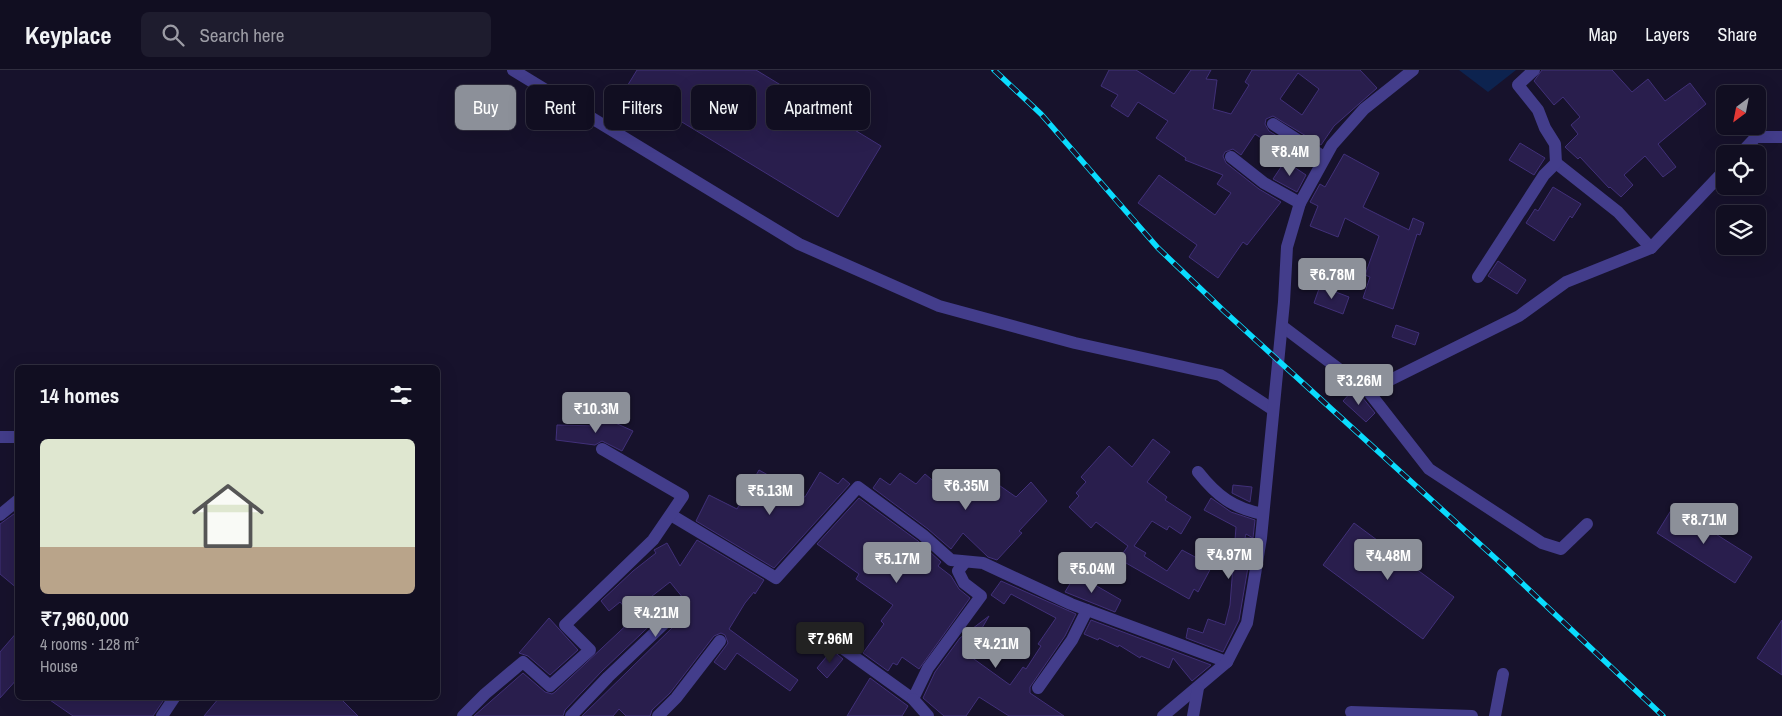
<!DOCTYPE html>
<html lang="en">
<head>
<meta charset="utf-8">
<style>
  :root { --surface:#110e21; --page:#1e1c2e; --text:#f1f3f6; --muted:#9c9ca5; --line:#302e3f; --accent:#8c9099 }
  body { margin:0; font-family:"Archivo Narrow",sans-serif; background:var(--page); color:var(--text); height:100vh; display:flex; flex-direction:column; font-size:19px; white-space:nowrap }
  * { box-sizing:border-box; margin:0 }
  p { font-size:16px; color:var(--muted) }
  .icon { flex:none; width:28px; height:28px; fill:none; stroke:currentColor; stroke-width:2; stroke-linecap:round; stroke-linejoin:round }
  .map { position:relative; flex:1; overflow:hidden }
  .side { position:absolute; left:15px; top:295px; width:425px; height:335px; display:flex; flex-direction:column; background:var(--surface); border-radius:8px; box-shadow:0 5px 20px #0002,0 0 0 1px var(--line) }
  .side>* { flex:none }
  .hud { position:absolute; left:455px; top:15px; width:475px; height:45px; display:flex; gap:10px }
  .needle { width:32px; rotate:212deg }
  .fabs { position:absolute; left:1716px; top:15px; display:grid; gap:10px }
  .fabs a { display:grid; place-items:center; width:50px; height:50px; border-radius:8px; background:var(--surface); box-shadow:0 5px 20px #0002,0 0 0 1px var(--line); font-size:25px }
  .price { position:absolute; translate:-50% -42px; padding:0 11px; border-radius:5px; background:var(--accent); color:#fff; font-size:16px; line-height:32px; filter:drop-shadow(0 1px 2px #0008) }
  .price::after { content:''; position:absolute; left:50%; top:30px; width:15px; height:11px; margin-left:-8px; background:inherit; clip-path:polygon(0 0,100% 0,50% 100%) }
  .price.current { background:#222; color:#fff }
  ul { padding:0; list-style:none }
  li { display:grid; align-content:center; gap:10px; height:265px; padding:0 25px }
  li span { display:grid; place-items:center; height:155px; border-radius:8px; color:#555 }
  li>.icon { margin-inline-start:auto }
  span .icon { width:90px; height:90px; fill:#fffc; stroke-width:1 }
  li b { font-size:21px }
  h2 { display:flex; justify-content:space-between; align-items:center; height:60px; padding:0 25px; font-size:21px }
  .chip { padding:0 18px; border-radius:8px; background:var(--surface); box-shadow:0 5px 20px #0002,0 0 0 1px var(--line); font-size:18px; line-height:45px }
  .chip.current { background:var(--accent); color:#fff }
  header { display:flex; align-items:center; gap:30px; box-sizing:border-box; height:70px; padding:0 25px; background:var(--surface); border-bottom:1px solid var(--line) }
  header strong { font-size:24px }
  nav { display:flex; gap:28px; margin-inline-start:auto; font-size:18px }
  .search { width:350px; height:45px; background:var(--page); display:flex; align-items:center; gap:12px; box-sizing:border-box; padding:0 18px; border-radius:8px; color:var(--muted); font-size:19px }
  .map>svg:first-child { display:block }
  .water { fill:#0d234f }
  .building { fill:#291e4d; stroke:#413079; fill-rule:evenodd }
  .lines { fill:none; stroke-linecap:round; stroke-linejoin:round }
  .minor { stroke:#433d8b; stroke-width:12 }
  .rail-casing { stroke:#0adcfe; stroke-width:5.5 }
  .rail { stroke:#17122c; stroke-width:4; stroke-dasharray:11; stroke-linecap:butt }
</style>
</head>
<body>
<header>
<strong>Keyplace</strong>
<div class="search"><svg class="icon" aria-label="search" viewBox="0 0 24 24"><circle cx="10" cy="10" r="6"/><path d="M15 15l6 6"/></svg>Search here</div>
<nav><a>Map</a><a>Layers</a><a>Share</a></nav>
</header>
<div class="map">
<svg width="1782" height="646" viewBox="0 0 1782 646">
  <rect width="100%" height="100%" fill="#17122c"/>
  <path class="water" d="M1459,0H1516L1488,22Z"/>
  <g class="building">
    <path d="M637,0H756L881,76L838,147L626,18Z"/>
    <path d="M1109,0H1136L1174,24L1191,0H1211L1206,9L1217,10L1213,39L1231,44L1249,15L1245,12L1252,0H1360L1377,18L1334,56L1321,75L1273,46L1266,49L1265,54L1269,61L1285,71L1279,80L1255,64L1241,85L1233,79L1225,82L1223,86L1226,93L1259,119L1281,132L1247,175L1243,172L1218,208L1189,187L1197,175L1138,133L1159,105L1215,145L1231,123L1217,114L1223,105L1185,90L1186,88L1156,68L1168,51L1138,32L1128,47L1111,36L1118,25L1101,16ZM1298,3L1319,19L1302,45L1280,29Z"/>
    <path d="M1542,0H1612L1632,22L1648,9L1665,31L1690,13L1706,34L1658,74L1676,97L1663,107L1645,86L1624,105L1633,115L1621,127L1610,117L1609,118L1580,87L1578,89L1565,77L1578,64L1571,55L1580,47L1563,27L1554,35L1534,11Z"/>
    <path d="M1520,73L1545,88L1534,105L1509,90Z"/>
    <path d="M1344,84L1379,103L1363,137L1409,160L1413,148L1424,153L1420,165L1417,164L1393,239L1363,228L1370,207L1365,205L1379,166L1345,148L1338,167L1310,156L1318,136L1310,132L1320,114L1325,117Z"/>
    <path d="M1285,91L1306,105L1297,122L1273,109Z"/>
    <path d="M1553,117L1581,134L1572,148L1570,146L1554,171L1526,153L1535,139L1538,141Z"/>
    <path d="M1498,191L1526,210L1517,224L1488,206Z"/>
    <path d="M1320,216L1349,227L1343,244L1314,233Z"/>
    <path d="M1396,255L1419,263L1415,275L1392,267Z"/>
    <path d="M1353,320L1362,327L1375,343L1366,352L1343,331Z"/>
    <path d="M602,347L633,361L622,381L602,371L595,375L556,370L557,355L598,356Z"/>
    <path d="M1153,369L1170,382L1147,412L1167,427L1165,430L1191,447L1181,464L1169,456L1167,460L1152,451L1134,476L1146,483L1144,486L1167,501L1182,480L1212,496L1198,522L1194,519L1189,529L1119,489L1128,476L1096,452L1091,458L1069,437L1079,426L1076,423L1086,412L1081,407L1109,376L1132,397Z"/>
    <path d="M759,400L775,409L771,416L805,427L820,402L838,414L843,408L850,414L774,498L696,451L709,425L737,439Z"/>
    <path d="M900,403L916,414L925,404L949,424L964,408L983,426L993,411L1016,427L1031,412L1047,431L1019,461L1022,463L997,490L988,487L963,463L951,479L928,459L873,418L880,408L890,415Z"/>
    <path d="M1233,415L1252,417L1250,432L1232,423Z"/>
    <path d="M859,428L918,471L941,492L938,496L951,506L959,519L970,528L919,599L902,587L897,595L893,593L888,601L863,583L884,554L881,551L893,535L856,509L859,504L817,474Z"/>
    <path d="M1211,428L1231,442L1255,450L1253,468L1246,464L1245,468H1253L1239,550L1223,582L1186,568L1188,558L1203,563L1208,549L1225,555L1230,535L1236,457L1204,440Z"/>
    <path d="M1673,437L1752,487L1735,513L1657,463Z"/>
    <path d="M18,441V519L0,504V454Z"/>
    <path d="M1354,453L1454,527L1423,569L1323,495Z"/>
    <path d="M697,470L764,510L755,524L754,522L745,533L729,559L798,610L790,621L737,583L725,600L714,592L728,573L725,565L721,563L714,566L670,623L652,640L650,646H626L619,639L613,646H582L675,555L688,534L670,512L647,530L662,544L602,601L565,640L563,646H474L523,603L545,622L552,624L555,622L634,548L620,532L609,541L601,531L633,501L656,483L654,480L667,473L680,496Z"/>
    <path d="M1076,504L1121,530L1115,542L1065,522Z"/>
    <path d="M1001,511L1076,544L1065,566L1030,617V623L1064,646H1009L979,627L966,646H944L923,628L935,602L960,568L989,546L967,584L1010,615L1023,597L1026,599L1041,576L1038,574L1056,548L1011,524L1004,534L991,525Z"/>
    <path d="M549,548L578,580L550,605L528,586L519,583Z"/>
    <path d="M1091,550L1211,595L1192,611L1173,588L1169,598L1141,586L1140,588L1119,575L1118,577L1099,568L1098,570L1084,564Z"/>
    <path d="M1782,550V605L1757,588Z"/>
    <path d="M18,561V608L0,628V582Z"/>
    <path d="M832,580L843,589L827,608L817,598Z"/>
    <path d="M870,608L908,636L902,646H847Z"/>
    <path d="M47,628H165L153,646H73Z"/>
    <path d="M219,628H340L358,646H204Z"/>
  </g>
  <g class="lines">
    <g class="minor">
      <path d="M513,0L799,174L939,236L1075,273L1220,305L1272,339"/>
      <path d="M1273,54L1324,87"/>
      <path d="M1740,84L1756,67H1782"/>
      <path d="M1231,87L1264,113L1300,133"/>
      <path d="M1556,93L1618,142L1651,178"/>
      <path d="M1478,207L1544,105L1556,93L1555,74L1545,58L1538,40L1518,15L1534,0"/>
      <path d="M1282,256L1368,321L1519,246L1566,212L1651,178L1725,100"/>
      <path d="M1368,321L1429,399L1542,473L1561,479L1587,454"/>
      <path d="M0,367H18"/>
      <path d="M1198,402C1217,426 1233,438 1263,444"/>
      <path d="M0,445L18,430"/>
      <path d="M671,445L776,508L858,417L923,465L951,490L983,493L1071,534L1227,592"/>
      <path d="M838,575L913,629L928,598L981,526L964,513L958,501L965,492"/>
      <path d="M1038,618L1072,570L1087,540"/>
      <path d="M913,629L928,646"/>
      <path d="M1351,642L1472,646"/>
      <path d="M162,646L174,628"/>
      <path d="M463,646L485,624L523,592L550,616L590,580L565,555L653,470L683,426L602,379"/>
      <path d="M571,646L608,607L669,549"/>
      <path d="M658,646L676,628L720,571"/>
      <path d="M1163,646L1227,592L1247,553L1261,468L1284,232L1287,177L1300,133L1332,75L1364,39L1413,0"/>
      <path d="M1193,646L1198,618"/>
      <path d="M1495,646L1503,604"/>
    </g>
    <defs>
      <path id="rail" d="M994,0L1041,44L1158,178L1225,242L1505,497L1663,646"/>
    </defs>
    <use href="#rail" class="rail-casing"/>
    <use href="#rail" class="rail"/>
  </g>
</svg>
<div class="fabs">
<a><svg class="needle" viewBox="-14 -14 28 28"><path d="M0-13l5 13h-10z" fill="#e53935"/><path d="M0 13l5-13h-10z" fill="#9c9ca5"/></svg></a>
<a><svg class="icon" aria-label="locate" viewBox="0 0 24 24"><circle cx="12" cy="12" r="6"/><path d="M12 2v4M12 18v4M2 12h4M18 12h4"/></svg></a>
<a><svg class="icon" aria-label="layers" viewBox="0 0 24 24"><path d="M12 4l9 5-9 5-9-5zM3 14l9 5 9-5"/></svg></a>
</div>
<b class="price" style="left:1290px;top:107px">₹8.4M</b>
<b class="price" style="left:1332px;top:230px">₹6.78M</b>
<b class="price" style="left:1359px;top:336px">₹3.26M</b>
<b class="price" style="left:596px;top:364px">₹10.3M</b>
<b class="price" style="left:966px;top:441px">₹6.35M</b>
<b class="price" style="left:770px;top:446px">₹5.13M</b>
<b class="price" style="left:1704px;top:475px">₹8.71M</b>
<b class="price" style="left:1229px;top:510px">₹4.97M</b>
<b class="price" style="left:1388px;top:511px">₹4.48M</b>
<b class="price" style="left:897px;top:514px">₹5.17M</b>
<b class="price" style="left:1092px;top:524px">₹5.04M</b>
<b class="price" style="left:656px;top:568px">₹4.21M</b>
<b class="price current" style="left:830px;top:594px">₹7.96M</b>
<b class="price" style="left:996px;top:599px">₹4.21M</b>
<div class="hud">
<a class="chip current">Buy</a>
<a class="chip">Rent</a>
<a class="chip">Filters</a>
<a class="chip">New</a>
<a class="chip">Apartment</a>
</div>
<section class="side">
<h2>14 homes<svg class="icon" aria-label="filters" viewBox="0 0 24 24"><path d="M4 7h16M4 17h16"/><circle cx="9" cy="7" r="2"/><circle cx="15" cy="17" r="2"/></svg></h2>
<ul>
<li><span style="background:linear-gradient(#dfe7d0 70%,#b9a48a 0)"><svg class="icon" aria-label="home" viewBox="0 0 24 24"><path d="M3 11l9-7 9 7M6 9v11h12V9"/></svg></span><div><b>₹7,960,000</b><p>4 rooms · 128 m²</p><p>House</p></div></li>
</ul>
</section>
</div>
</body>
</html>
